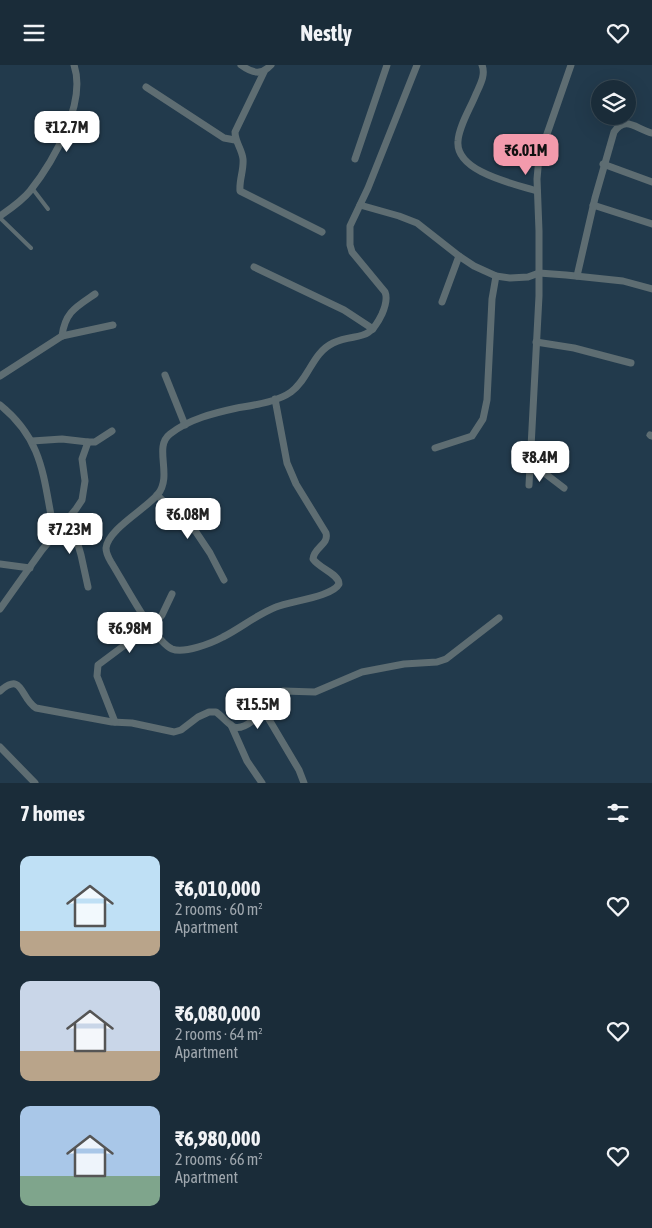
<!DOCTYPE html>
<html lang="en">
<head>
<meta charset="utf-8">
<style>
  :root { --surface:#1a2c39; --page:#233441; --text:#f1f3f6; --muted:#9fa7ae; --line:#384853; --accent:#f39aac }
  body { margin:0; font-family:"Asap Condensed",sans-serif; background:var(--page); color:var(--text); height:100vh; display:flex; flex-direction:column; font-size:19px; white-space:nowrap }
  * { box-sizing:border-box; margin:0 }
  p { font-size:16px; color:var(--muted) }
  .icon { flex:none; width:28px; height:28px; fill:none; stroke:currentColor; stroke-width:2; stroke-linecap:round; stroke-linejoin:round }
  .map { position:relative; height:718px; overflow:hidden }
  .side { display:flex; flex-direction:column; background:var(--surface); flex:1 }
  .side>* { flex:none }
  .buttons { position:absolute; left:591px; top:15px; display:grid; gap:10px }
  .buttons a { display:grid; place-items:center; width:45px; height:45px; border-radius:50%; background:var(--surface); box-shadow:0 5px 20px #0002,0 0 0 1px var(--line); font-size:25px }
  .price { position:absolute; translate:-50% -42px; padding:0 11px; border-radius:10px; background:#fff; color:#222; font-size:16px; line-height:32px; filter:drop-shadow(0 1px 2px #0008) }
  .price::after { content:''; position:absolute; left:50%; top:30px; width:15px; height:11px; margin-left:-8px; background:inherit; clip-path:polygon(0 0,100% 0,50% 100%) }
  .price.on { background:var(--accent); color:#111 }
  ul { padding:0; list-style:none }
  li { display:flex; align-items:center; gap:15px; height:125px; padding:0 20px }
  li span { display:grid; place-items:center; flex:none; width:140px; height:100px; border-radius:10px; color:#555 }
  li>.icon { margin-inline-start:auto }
  span .icon { width:60px; height:60px; fill:#fffc; stroke-width:1 }
  li b { font-size:21px }
  h2 { display:flex; justify-content:space-between; align-items:center; height:60px; padding:0 20px; font-size:21px }
  header { display:flex; justify-content:space-between; align-items:center; height:65px; padding:0 20px; background:var(--surface); font-size:22px; font-weight:700 }
  .map>svg:first-child { display:block }
  .lines { fill:none; stroke-linecap:round; stroke-linejoin:round }
  .lane { stroke:#5e6d72; stroke-width:4 }
  .street { stroke:#5e6d72; stroke-width:7 }
</style>
</head>
<body>
<header><svg class="icon" aria-label="menu" viewBox="0 0 24 24"><path d="M4 6h16M4 12h16M4 18h16"/></svg>Nestly<svg class="icon" aria-label="heart" viewBox="0 0 24 24"><path d="M12 20l-8-8c-3-5 5-10 8-4 3-6 11-1 8 4z"/></svg></header>
<div class="map">
<svg width="652" height="718" viewBox="0 0 652 718">
  <rect width="100%" height="100%" fill="#223a4c"/>
  <g class="lines">
    <g class="lane">
      <path d="M32,123L48,144"/>
      <path d="M0,153L31,183"/>
    </g>
    <g class="street">
      <path d="M241,0C252,8 261,11 271,0"/>
      <path d="M482,0C486,10 480,20 476,29C470,44 459,61 458,76C455,107 515,119 537,126"/>
      <path d="M264,7L235,67C235,77 242,84 243,94C244,105 239,115 240,126L322,167"/>
      <path d="M146,22L224,73L235,75"/>
      <path d="M355,94L387,0"/>
      <path d="M603,99L652,117"/>
      <path d="M360,140L399,151L417,158L459,191L474,201L496,211L510,213L528,212L539,208L566,210L623,216L652,224"/>
      <path d="M593,140L652,159"/>
      <path d="M0,151C10,144 22,136 30,126C53,97 87,38 74,0"/>
      <path d="M254,202L344,245L373,264"/>
      <path d="M577,211L595,133L614,67C626,50 636,64 652,68"/>
      <path d="M442,237L459,191"/>
      <path d="M62,271C65,247 76,242 95,229"/>
      <path d="M536,277L574,283L631,298"/>
      <path d="M165,310L185,360"/>
      <path d="M0,311L62,271L113,260"/>
      <path d="M275,334L287,398L296,419L326,468C329,480 314,482 313,494C320,504 339,509 339,519C332,532 290,536 276,542C256,550 241,563 223,572C212,578 184,589 172,584C154,576 123,516 111,497C108,492 106,488 106,483C108,464 146,444 158,429C173,410 153,382 170,369C189,354 214,348 237,343C254,340 277,337 291,327C309,314 312,288 333,278C357,267 368,279 382,249C385,242 388,234 385,227L352,187L350,180V161L368,123L417,0"/>
      <path d="M0,340C46,377 43,417 55,470"/>
      <path d="M650,370L652,371"/>
      <path d="M32,376L62,374L88,377H95L112,366"/>
      <path d="M435,383L472,371L483,354L487,335L492,234L496,211"/>
      <path d="M530,397L564,423"/>
      <path d="M529,420L539,231V166L537,114L539,92L571,0"/>
      <path d="M157,430L196,467L210,488L224,515"/>
      <path d="M70,452L81,490L88,522"/>
      <path d="M0,499L30,503"/>
      <path d="M0,544L42,485L76,444L82,435L85,416L82,394L88,377"/>
      <path d="M0,626C23,606 20,633 36,643L112,657L132,658L174,667L181,665L198,652L209,647H216C222,651 228,659 234,662C250,667 272,634 283,626L315,627L362,607L404,599L437,597L446,594L499,553"/>
      <path d="M264,646L299,705L304,718"/>
      <path d="M115,657L97,611L98,600L157,556L162,550L172,529"/>
      <path d="M231,660L247,696L262,718"/>
      <path d="M0,682L35,718"/>
    </g>
  </g>
</svg>
<div class="buttons">
<a><svg class="icon" aria-label="layers" viewBox="0 0 24 24"><path d="M12 4l9 5-9 5-9-5zM3 14l9 5 9-5"/></svg></a>
</div>
<b class="price" style="left:67px;top:88px">₹12.7M</b>
<b class="price on" style="left:526px;top:111px">₹6.01M</b>
<b class="price" style="left:540px;top:418px">₹8.4M</b>
<b class="price" style="left:188px;top:475px">₹6.08M</b>
<b class="price" style="left:70px;top:490px">₹7.23M</b>
<b class="price" style="left:130px;top:589px">₹6.98M</b>
<b class="price" style="left:258px;top:665px">₹15.5M</b>
</div>
<section class="side">
<h2>7 homes<svg class="icon" aria-label="filters" viewBox="0 0 24 24"><path d="M4 7h16M4 17h16"/><circle cx="9" cy="7" r="2"/><circle cx="15" cy="17" r="2"/></svg></h2>
<ul>
<li><span style="background:linear-gradient(#bfe0f5 75%,#b9a48a 0)"><svg class="icon" aria-label="home" viewBox="0 0 24 24"><path d="M3 11l9-7 9 7M6 9v11h12V9"/></svg></span><div><b>₹6,010,000</b><p>2 rooms · 60 m²</p><p>Apartment</p></div><svg class="icon" aria-label="heart" viewBox="0 0 24 24"><path d="M12 20l-8-8c-3-5 5-10 8-4 3-6 11-1 8 4z"/></svg></li>
<li><span style="background:linear-gradient(#c9d6e8 70%,#b9a48a 0)"><svg class="icon" aria-label="home" viewBox="0 0 24 24"><path d="M3 11l9-7 9 7M6 9v11h12V9"/></svg></span><div><b>₹6,080,000</b><p>2 rooms · 64 m²</p><p>Apartment</p></div><svg class="icon" aria-label="heart" viewBox="0 0 24 24"><path d="M12 20l-8-8c-3-5 5-10 8-4 3-6 11-1 8 4z"/></svg></li>
<li><span style="background:linear-gradient(#a9c7e8 70%,#7fa58c 0)"><svg class="icon" aria-label="home" viewBox="0 0 24 24"><path d="M3 11l9-7 9 7M6 9v11h12V9"/></svg></span><div><b>₹6,980,000</b><p>2 rooms · 66 m²</p><p>Apartment</p></div><svg class="icon" aria-label="heart" viewBox="0 0 24 24"><path d="M12 20l-8-8c-3-5 5-10 8-4 3-6 11-1 8 4z"/></svg></li>
</ul>
</section>
</body>
</html>
